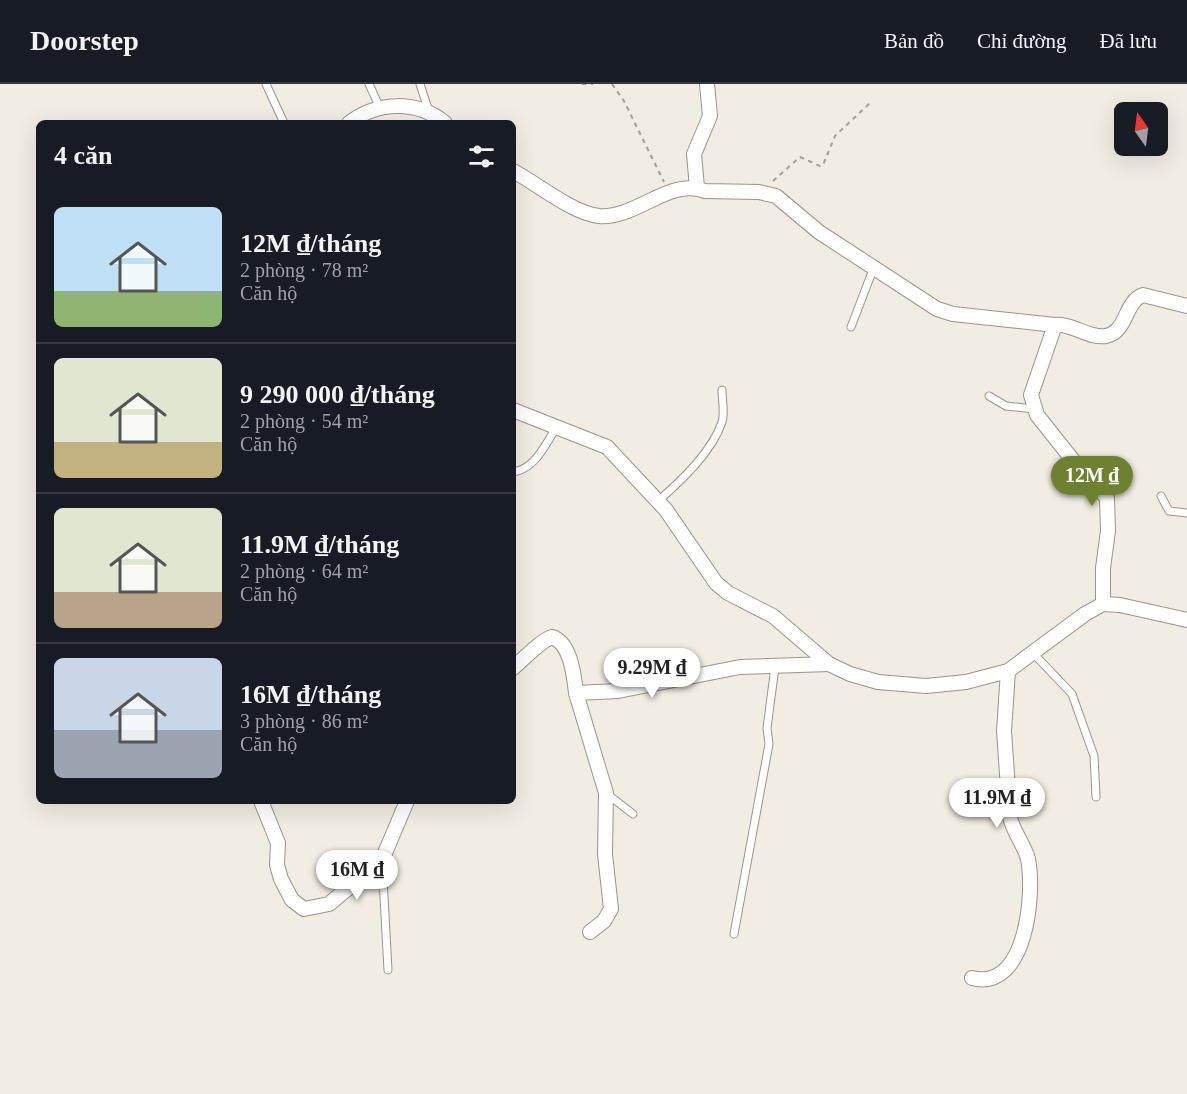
<!DOCTYPE html>
<html lang="vi">
<head>
<meta charset="utf-8">
<style>
  :root { --surface:#171b24; --page:#242831; --text:#f1f3f6; --muted:#9ea1a6; --line:#363941; --accent:#6d8131 }
  body { margin:0; font-family:"Times New Roman",serif; background:var(--page); color:var(--text); height:100vh; display:flex; flex-direction:column; font-size:22px; white-space:nowrap }
  * { box-sizing:border-box; margin:0 }
  p { font-size:20px; color:var(--muted) }
  .icon { flex:none; width:33px; height:33px; fill:none; stroke:currentColor; stroke-width:2; stroke-linecap:round; stroke-linejoin:round }
  .map { position:relative; flex:1; overflow:hidden }
  .sheet { position:absolute; left:36px; top:36px; width:480px; height:684px; display:flex; flex-direction:column; background:var(--surface); border-radius:9px; box-shadow:0 6px 24px #0002 }
  .sheet>* { flex:none }
  .needle { width:39px; rotate:346deg }
  .buttons { position:absolute; left:1114px; top:18px; display:grid; gap:12px }
  .buttons a { display:grid; place-items:center; width:54px; height:54px; border-radius:9px; background:var(--surface); box-shadow:0 6px 24px #0002; font-size:30px }
  .price { position:absolute; translate:-50% -51px; padding:0 14px; border-radius:21px; background:#fff; color:#222; font-size:20px; line-height:39px; filter:drop-shadow(0 2px 3px #0008) }
  .price::after { content:''; position:absolute; left:50%; top:36px; width:18px; height:14px; margin-left:-9px; background:inherit; clip-path:polygon(0 0,100% 0,50% 100%) }
  .price.active { background:var(--accent); color:#fff }
  ul { padding:0; list-style:none }
  li { display:flex; align-items:center; gap:18px; height:150px; padding:0 18px }
  li+li { border-top:2px solid var(--line) }
  li span { display:grid; place-items:center; flex:none; width:168px; height:120px; border-radius:9px; color:#555 }
  li>.icon { margin-inline-start:auto }
  span .icon { width:72px; height:72px; fill:#fffc; stroke-width:1 }
  li b { font-size:26px }
  h2 { display:flex; justify-content:space-between; align-items:center; height:72px; padding:0 18px; font-size:26px }
  header { display:flex; align-items:center; gap:36px; box-sizing:border-box; height:84px; padding:0 30px; background:var(--surface); border-bottom:2px solid var(--line) }
  header strong { font-size:28px }
  nav { display:flex; gap:33px; margin-inline-start:auto; font-size:21px }
  .map>svg:first-child { display:block }
  .lines { fill:none; stroke-linecap:round; stroke-linejoin:round }
  .lane-casing { stroke:#99958a; stroke-width:9 }
  .street-casing { stroke:#99958a; stroke-width:16 }
  .path { stroke:#a39f96; stroke-width:2; stroke-dasharray:4.5 4.5; stroke-linecap:butt }
  .lane { stroke:#fff; stroke-width:7 }
  .street { stroke:#fff; stroke-width:14 }
</style>
</head>
<body>
<header>
<strong>Doorstep</strong>
<nav><a>Bản đồ</a><a>Chỉ đường</a><a>Đã lưu</a></nav>
</header>
<div class="map">
<svg width="1187" height="1010" viewBox="0 0 1187 1010">
  <rect width="100%" height="100%" fill="#f2ede2"/>
  <g class="lines">
    <defs>
      <g id="lane">
        <path d="M266,0L284,39"/>
        <path d="M369,0L380,24"/>
        <path d="M420,0L429,28"/>
        <path d="M851,243L874,183"/>
        <path d="M989,312L1006,322L1034,325"/>
        <path d="M513,388C535,385 545,361 556,344"/>
        <path d="M1161,412L1169,427L1187,429"/>
        <path d="M658,417C681,397 712,368 722,338C725,329 722,315 722,306"/>
        <path d="M1033,569L1072,610L1094,672L1096,713"/>
        <path d="M630,570L657,599"/>
        <path d="M606,709L633,730"/>
        <path d="M382,776L388,886"/>
        <path d="M734,850L769,660L767,644L775,583"/>
      </g>
      <g id="street">
        <path d="M349,39C378,17 417,16 445,39"/>
        <path d="M513,87C538,100 572,129 599,132C636,135 670,93 705,107L759,108L776,112L819,148L937,225L953,230L1055,241L1031,311L1037,331L1083,389L1107,414L1108,447L1103,484V520L1085,530L1008,587L966,598L926,602L878,598L850,590L829,580L773,532L728,509L716,499L666,426L607,363L513,326"/>
        <path d="M697,104L694,70L710,32L707,0"/>
        <path d="M1055,241C1072,239 1089,255 1106,252C1128,247 1124,218 1143,211L1187,222"/>
        <path d="M1103,520L1120,521L1187,536"/>
        <path d="M513,584C524,575 540,557 552,553C571,559 574,592 576,609L618,607L740,583L829,580"/>
        <path d="M576,609L606,709L605,770L611,825L604,837L590,848"/>
        <path d="M261,717L278,759L277,781L281,795L292,816L304,825L329,820L382,776L407,717"/>
        <path d="M972,894C1026,908 1035,811 1028,775C1024,760 1013,748 1010,733L1004,647L1008,587"/>
      </g>
    </defs>
    <use href="#lane" class="lane-casing"/>
    <use href="#street" class="street-casing"/>
    <g class="path">
      <path d="M582,0H593"/>
      <path d="M612,0L624,17L664,98"/>
      <path d="M773,97L800,73L820,82L823,81L835,52L870,19"/>
    </g>
    <use href="#lane" class="lane"/>
    <use href="#street" class="street"/>
  </g>
</svg>
<div class="buttons">
<a><svg class="needle" viewBox="-14 -14 28 28"><path d="M0-13l5 13h-10z" fill="#e53935"/><path d="M0 13l5-13h-10z" fill="#9ea1a6"/></svg></a>
</div>
<b class="price active" style="left:1092px;top:423px">12M ₫</b>
<b class="price" style="left:652px;top:615px">9.29M ₫</b>
<b class="price" style="left:997px;top:745px">11.9M ₫</b>
<b class="price" style="left:357px;top:817px">16M ₫</b>
<section class="sheet">
<h2>4 căn<svg class="icon" aria-label="filters" viewBox="0 0 24 24"><path d="M4 7h16M4 17h16"/><circle cx="9" cy="7" r="2"/><circle cx="15" cy="17" r="2"/></svg></h2>
<ul>
<li><span style="background:linear-gradient(#bfe0f5 70%,#8fb573 0)"><svg class="icon" aria-label="home" viewBox="0 0 24 24"><path d="M3 11l9-7 9 7M6 9v11h12V9"/></svg></span><div><b>12M ₫/tháng</b><p>2 phòng · 78 m²</p><p>Căn hộ</p></div></li>
<li><span style="background:linear-gradient(#dfe7d0 70%,#c2b280 0)"><svg class="icon" aria-label="home" viewBox="0 0 24 24"><path d="M3 11l9-7 9 7M6 9v11h12V9"/></svg></span><div><b>9 290 000 ₫/tháng</b><p>2 phòng · 54 m²</p><p>Căn hộ</p></div></li>
<li><span style="background:linear-gradient(#dfe7d0 70%,#b9a48a 0)"><svg class="icon" aria-label="home" viewBox="0 0 24 24"><path d="M3 11l9-7 9 7M6 9v11h12V9"/></svg></span><div><b>11.9M ₫/tháng</b><p>2 phòng · 64 m²</p><p>Căn hộ</p></div></li>
<li><span style="background:linear-gradient(#c9d6e8 60%,#9aa5b1 0)"><svg class="icon" aria-label="home" viewBox="0 0 24 24"><path d="M3 11l9-7 9 7M6 9v11h12V9"/></svg></span><div><b>16M ₫/tháng</b><p>3 phòng · 86 m²</p><p>Căn hộ</p></div></li>
</ul>
</section>
</div>
</body>
</html>
